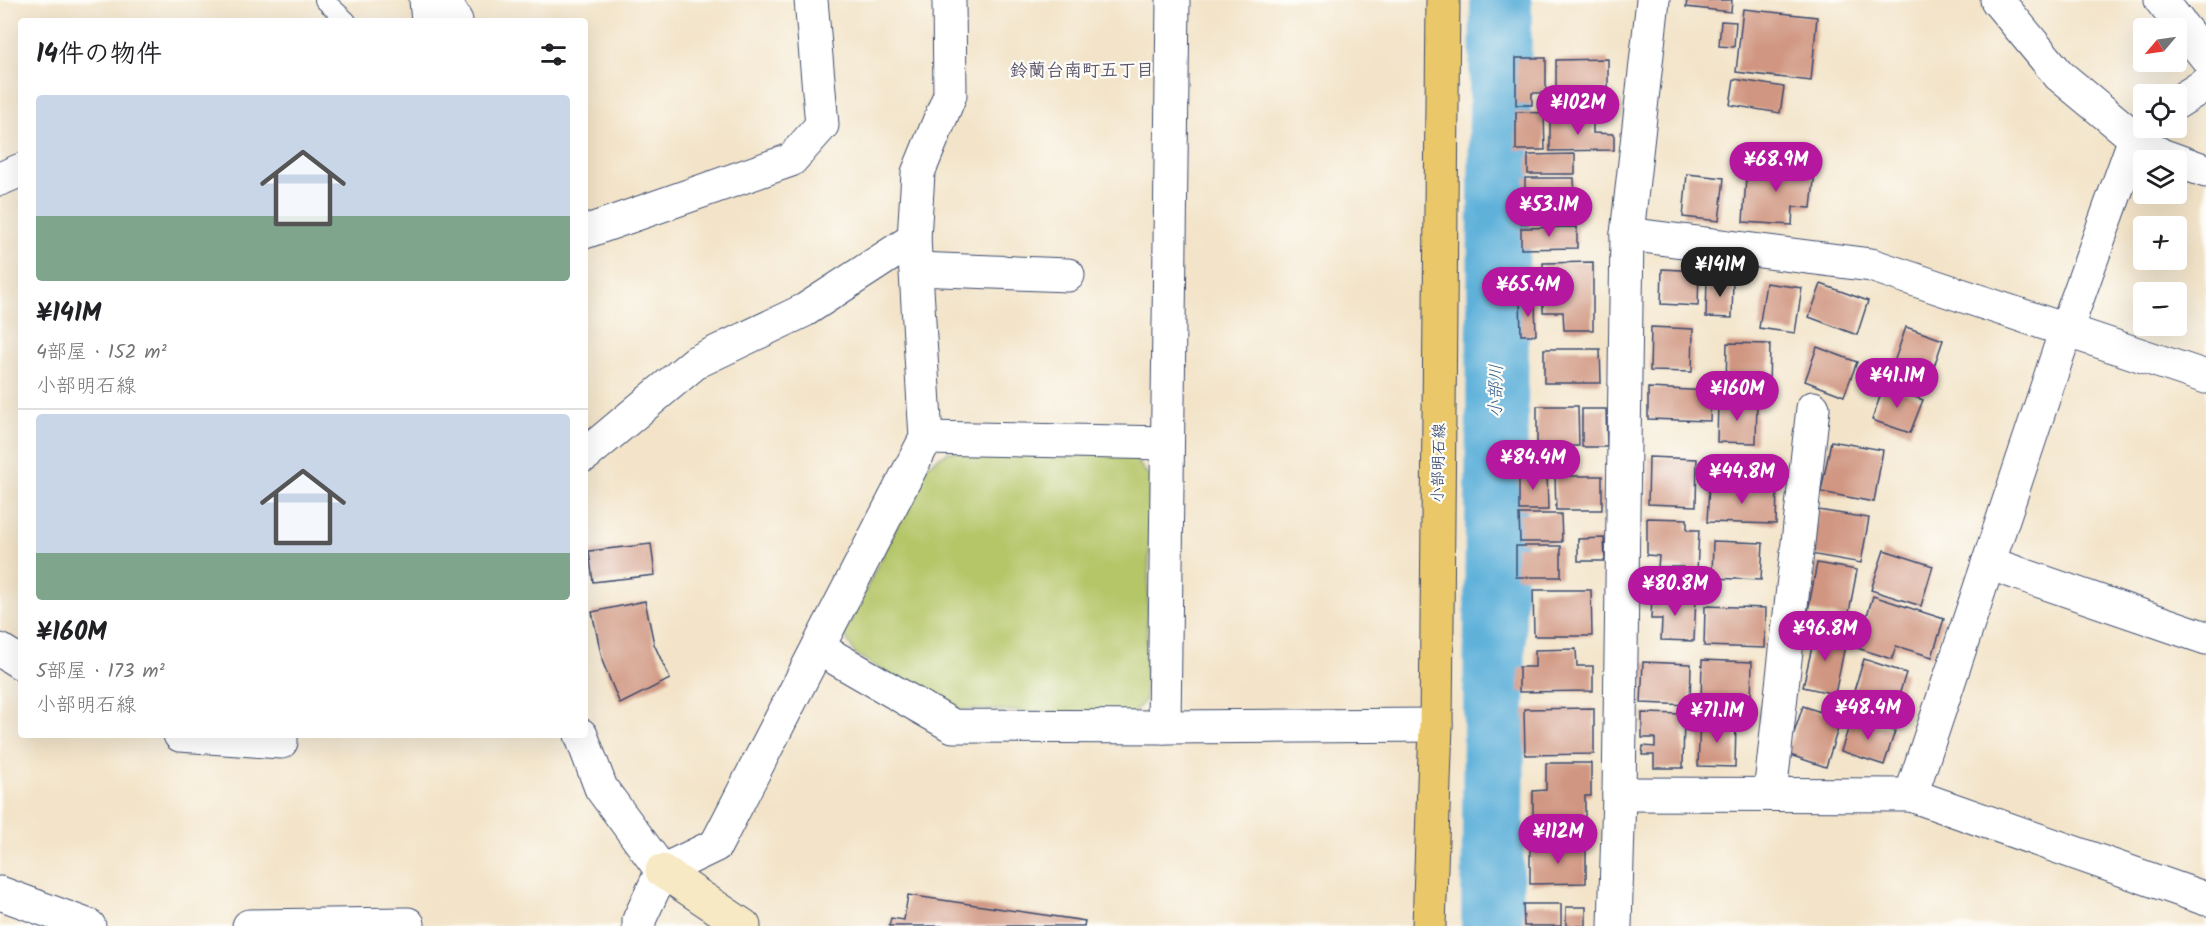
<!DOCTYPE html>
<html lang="ja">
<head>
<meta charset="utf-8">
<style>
  :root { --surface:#fff; --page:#f2f2f2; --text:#202124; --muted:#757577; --line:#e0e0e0; --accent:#b5179e }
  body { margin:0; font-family:Kalam,"Klee One",sans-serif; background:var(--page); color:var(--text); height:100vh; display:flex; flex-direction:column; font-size:22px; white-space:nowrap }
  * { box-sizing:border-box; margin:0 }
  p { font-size:20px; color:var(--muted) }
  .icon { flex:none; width:33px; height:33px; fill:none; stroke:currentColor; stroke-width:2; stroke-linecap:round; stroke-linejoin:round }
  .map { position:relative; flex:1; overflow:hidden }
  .drawer { position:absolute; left:18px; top:18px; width:570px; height:720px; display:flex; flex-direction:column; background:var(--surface); border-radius:6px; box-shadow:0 6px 24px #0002 }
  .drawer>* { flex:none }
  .needle { width:39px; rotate:241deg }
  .tools { position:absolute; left:2133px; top:18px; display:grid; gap:12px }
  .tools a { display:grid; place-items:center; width:54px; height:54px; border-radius:6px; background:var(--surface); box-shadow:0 6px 24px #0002; font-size:30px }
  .price { position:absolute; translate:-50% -51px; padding:0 14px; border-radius:21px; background:var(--accent); color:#fff; font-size:20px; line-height:39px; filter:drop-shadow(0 2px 3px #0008) }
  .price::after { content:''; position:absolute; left:50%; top:36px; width:18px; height:14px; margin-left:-9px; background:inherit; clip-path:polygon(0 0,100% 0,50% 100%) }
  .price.active { background:#222; color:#fff }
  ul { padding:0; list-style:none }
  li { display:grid; align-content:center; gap:12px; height:318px; padding:0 18px }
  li+li { border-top:2px solid var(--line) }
  li span { display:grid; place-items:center; height:186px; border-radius:6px; color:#555 }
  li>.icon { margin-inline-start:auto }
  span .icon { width:108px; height:108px; fill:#fffc; stroke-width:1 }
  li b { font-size:26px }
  h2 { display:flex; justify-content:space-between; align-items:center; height:72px; padding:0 18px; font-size:26px }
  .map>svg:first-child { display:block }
  .green { fill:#b5c669; stroke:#687a64; stroke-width:1.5 }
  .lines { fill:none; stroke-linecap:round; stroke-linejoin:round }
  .river { stroke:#5eb1da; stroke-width:62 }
  .building { fill:#d09681 }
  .lane-casing { stroke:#3b4a6e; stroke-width:20 }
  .street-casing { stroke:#3b4a6e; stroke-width:35 }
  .secondary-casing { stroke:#3b4a6e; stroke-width:35 }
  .primary-casing { stroke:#3b4a6e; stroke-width:35 }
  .lane { stroke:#fff; stroke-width:18 }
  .street { stroke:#fff; stroke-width:33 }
  .secondary { stroke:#f7e9c3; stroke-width:33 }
  .primary { stroke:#eac769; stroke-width:33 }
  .labels { text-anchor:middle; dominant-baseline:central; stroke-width:4.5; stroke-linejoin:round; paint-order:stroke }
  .street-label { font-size:16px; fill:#1b2f5e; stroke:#fdfcf7 }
  .neighbourhood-label { font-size:18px; font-weight:bold; fill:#5a536a; stroke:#fdfcf7 }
  .water-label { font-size:18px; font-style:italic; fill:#325c89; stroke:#fdfcf7 }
</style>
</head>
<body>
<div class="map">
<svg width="2206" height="926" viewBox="0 0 2206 926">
  <rect width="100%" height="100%" fill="#fdfcf7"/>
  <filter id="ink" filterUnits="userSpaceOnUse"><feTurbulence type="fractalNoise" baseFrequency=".0167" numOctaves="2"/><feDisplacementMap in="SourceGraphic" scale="12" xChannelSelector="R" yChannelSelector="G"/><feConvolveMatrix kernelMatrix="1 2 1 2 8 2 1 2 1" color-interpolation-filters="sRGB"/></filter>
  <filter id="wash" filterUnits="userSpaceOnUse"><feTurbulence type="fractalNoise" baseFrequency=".008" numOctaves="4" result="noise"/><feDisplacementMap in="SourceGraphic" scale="24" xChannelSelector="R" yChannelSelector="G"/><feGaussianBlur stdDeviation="1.35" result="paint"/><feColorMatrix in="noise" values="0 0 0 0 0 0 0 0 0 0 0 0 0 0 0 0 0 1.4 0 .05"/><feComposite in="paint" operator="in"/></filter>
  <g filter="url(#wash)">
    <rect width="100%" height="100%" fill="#f3e4c9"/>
    <path class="green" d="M1127,450L1151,478L1145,701L1131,715L947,709L855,654L844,634L927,465L948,452Z"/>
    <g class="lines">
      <path class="river" d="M1492,926L1501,0"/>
    </g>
    <g id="blocks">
      <g class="building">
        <path d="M1687,0H1732L1731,12L1686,7Z"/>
        <path d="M1743,9L1817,17L1811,81L1736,72Z"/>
        <path d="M1721,21L1736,22L1734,47L1719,46Z"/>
        <path d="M1516,58H1546V93H1532V105H1516Z"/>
        <path d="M1608,59V89H1556V60Z"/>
        <path d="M1734,79L1784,87L1780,113L1730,105Z"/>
        <path d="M1516,112L1544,113L1545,150H1516Z"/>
        <path d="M1550,118H1593V133L1614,134V150L1550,151Z"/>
        <path d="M1575,154V174H1528V155Z"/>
        <path d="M1747,163L1796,166L1795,169L1815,171L1811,208L1793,207L1792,225L1743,222Z"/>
        <path d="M1687,174L1724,178L1719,221L1683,217Z"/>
        <path d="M1525,178H1574L1575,200L1525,201Z"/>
        <path d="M1576,204L1577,222L1521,223V205Z"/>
        <path d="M1577,227V248L1521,249V228Z"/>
        <path d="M1593,262V330H1564L1563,312H1543V263Z"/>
        <path d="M1662,269L1699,271L1698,306L1661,304Z"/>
        <path d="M1707,278L1733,279L1732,318L1706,317Z"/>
        <path d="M1766,283L1802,288L1795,333L1759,328Z"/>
        <path d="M1821,284L1868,301L1857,335L1809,317Z"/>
        <path d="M1520,301L1535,302L1536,335H1521Z"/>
        <path d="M1651,327L1693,329L1692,372L1650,371Z"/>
        <path d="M1906,327L1943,340L1930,378L1893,365Z"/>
        <path d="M1727,343L1770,344L1769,388L1726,386Z"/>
        <path d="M1817,347L1857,362L1844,396L1805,381Z"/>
        <path d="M1544,349H1600L1601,383H1544Z"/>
        <path d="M1884,385L1923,400L1910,433L1872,420Z"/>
        <path d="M1648,388L1711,391L1710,421L1648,419Z"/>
        <path d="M1718,401L1757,402L1756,443L1717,442Z"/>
        <path d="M1537,406H1578L1579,446H1537Z"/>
        <path d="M1582,409H1606L1607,447H1582Z"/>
        <path d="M1831,441L1883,450L1874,502L1821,492Z"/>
        <path d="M1649,457L1697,459L1696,506L1648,504Z"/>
        <path d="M1519,471H1547L1548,510H1519Z"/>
        <path d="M1555,476H1602V510H1556Z"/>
        <path d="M1709,485L1777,488L1776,524L1707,522Z"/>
        <path d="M1818,510L1869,518L1861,563L1810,554Z"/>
        <path d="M1519,514H1561L1562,542H1520Z"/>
        <path d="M1647,518L1687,519V530H1699L1697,572L1683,571V567H1658L1659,556L1647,555Z"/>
        <path d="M1604,538L1605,561H1578V539Z"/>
        <path d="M1713,541L1763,543L1761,580L1712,578Z"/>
        <path d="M651,544L655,575L593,582L589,551Z"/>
        <rect x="1516" y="546" width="45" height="31"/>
        <path d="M1884,550L1933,566L1921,606L1871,590Z"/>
        <path d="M1817,563L1857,570L1848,618L1808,611Z"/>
        <path d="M1533,590H1591L1592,636H1534Z"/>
        <path d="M1652,595L1696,597L1694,641L1661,640L1662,619H1651Z"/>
        <path d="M1873,596L1944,619L1932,657L1896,646L1892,659L1857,648Z"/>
        <path d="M645,601L654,644L670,679L620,704L603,663L592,612Z"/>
        <path d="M1705,606L1766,608L1765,648L1704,646Z"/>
        <path d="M1816,629L1847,636L1835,694L1803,687Z"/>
        <path d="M1576,649L1577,666H1593V691L1519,692V667H1535V650Z"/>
        <path d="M1864,659L1906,673L1893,714L1851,700Z"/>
        <path d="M1702,660L1752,662L1751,704L1701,703Z"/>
        <path d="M1643,662L1691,664L1690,705L1641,703Z"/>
        <path d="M1803,706L1841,719L1826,767L1787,754Z"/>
        <path d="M1594,708V754L1525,755L1524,709Z"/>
        <path d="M1642,713L1684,714L1683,768H1654V755H1642L1643,746L1655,747V738H1642Z"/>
        <path d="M1852,717L1895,731L1884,765L1841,751Z"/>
        <path d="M1700,720L1736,721L1735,767L1698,766Z"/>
        <path d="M1546,763H1591V796H1585V823H1533V791L1546,790Z"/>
        <path d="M1530,846H1586V883L1530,884Z"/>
        <path d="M908,895L1085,921L1084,926H889L891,918L904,920Z"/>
        <path d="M1523,904H1561V926H1524Z"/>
        <rect x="1566" y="907" width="20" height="19"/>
      </g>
    </g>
  </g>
  <g filter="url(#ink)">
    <use href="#blocks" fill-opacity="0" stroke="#3b4a6e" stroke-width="1.5"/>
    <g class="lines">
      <defs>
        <path id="lane" d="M324,0L347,21"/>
        <g id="street">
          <path d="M426,0L428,21"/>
          <path d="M444,0L456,21"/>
          <path d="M1997,0L2059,75L2135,138L2161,155L2206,171"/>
          <path d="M2161,0L2206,57"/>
          <path d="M2176,103L2206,84"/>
          <path d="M0,179L21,170"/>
          <path d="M585,232L791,160L822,125L811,0"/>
          <path d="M1627,234L1871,265L2206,377"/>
          <path d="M916,269L1068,275"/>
          <path d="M926,438L1167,443"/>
          <path d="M585,455L696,362L805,310L914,239"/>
          <path d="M1988,563L2206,638"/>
          <path d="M818,648L953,726L1164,727L1436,725"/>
          <path d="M0,650L21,663"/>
          <path d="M1164,727L1173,0"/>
          <path d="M180,735L281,742V735"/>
          <path d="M581,735L601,788L662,871"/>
          <path d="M1619,794L1911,795L2206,899"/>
          <path d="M1770,794L1813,408"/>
          <path d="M1911,795L2066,330L2135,138L2145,128"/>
          <path d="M0,893L89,926"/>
          <path d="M249,926L408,924V926"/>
          <path d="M639,926V920L662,871L716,845L926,438L914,239L918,173L950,95L949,0"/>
          <path d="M1615,926L1619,794L1627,234L1653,0"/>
        </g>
        <path id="secondary" d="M662,871L744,926"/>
        <path id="primary" d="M1429,926L1436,725L1443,0"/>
      </defs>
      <use href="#lane" class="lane-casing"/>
      <use href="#street" class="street-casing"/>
      <use href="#secondary" class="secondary-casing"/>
      <use href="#primary" class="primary-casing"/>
      <use href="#lane" class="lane"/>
      <use href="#street" class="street"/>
      <use href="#secondary" class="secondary"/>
      <use href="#primary" class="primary"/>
    </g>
  </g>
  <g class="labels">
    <g class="street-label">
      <text transform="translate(1439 463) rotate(-89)">小部明石線</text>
    </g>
    <g class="neighbourhood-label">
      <text x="1082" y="71">鈴蘭台南町五丁目</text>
    </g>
    <g class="water-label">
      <text transform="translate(1497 391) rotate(-89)">小部川</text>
    </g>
  </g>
</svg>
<div class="tools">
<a><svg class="needle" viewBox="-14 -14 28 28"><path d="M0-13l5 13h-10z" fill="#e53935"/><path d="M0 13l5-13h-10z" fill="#757577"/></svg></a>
<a><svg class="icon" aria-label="locate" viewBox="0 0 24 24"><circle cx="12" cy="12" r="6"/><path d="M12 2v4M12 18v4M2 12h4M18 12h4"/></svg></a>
<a><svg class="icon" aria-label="layers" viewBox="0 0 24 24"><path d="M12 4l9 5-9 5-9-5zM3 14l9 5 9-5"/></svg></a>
<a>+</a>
<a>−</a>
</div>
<b class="price" style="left:1578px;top:136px">¥102M</b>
<b class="price" style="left:1776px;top:193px">¥68.9M</b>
<b class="price" style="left:1549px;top:238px">¥53.1M</b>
<b class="price active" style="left:1720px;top:298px">¥141M</b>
<b class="price" style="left:1528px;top:318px">¥65.4M</b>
<b class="price" style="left:1897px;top:409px">¥41.1M</b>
<b class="price" style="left:1737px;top:422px">¥160M</b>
<b class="price" style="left:1533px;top:491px">¥84.4M</b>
<b class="price" style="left:1742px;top:505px">¥44.8M</b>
<b class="price" style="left:1675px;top:617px">¥80.8M</b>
<b class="price" style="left:1825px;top:662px">¥96.8M</b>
<b class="price" style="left:1868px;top:741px">¥48.4M</b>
<b class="price" style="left:1717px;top:744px">¥71.1M</b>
<b class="price" style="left:1558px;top:865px">¥112M</b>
<section class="drawer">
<h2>14件の物件<svg class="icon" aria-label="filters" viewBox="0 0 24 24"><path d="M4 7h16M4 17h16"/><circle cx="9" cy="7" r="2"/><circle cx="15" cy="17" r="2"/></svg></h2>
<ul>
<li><span style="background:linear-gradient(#c9d6e8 65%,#7fa58c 0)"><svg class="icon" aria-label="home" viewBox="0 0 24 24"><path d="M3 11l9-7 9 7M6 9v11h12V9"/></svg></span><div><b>¥141M</b><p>4部屋 · 152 m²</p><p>小部明石線</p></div></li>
<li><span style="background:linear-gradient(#c9d6e8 75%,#7fa58c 0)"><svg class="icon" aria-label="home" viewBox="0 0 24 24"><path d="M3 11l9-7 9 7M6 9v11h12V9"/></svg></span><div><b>¥160M</b><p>5部屋 · 173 m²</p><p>小部明石線</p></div></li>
</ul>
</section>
</div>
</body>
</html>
